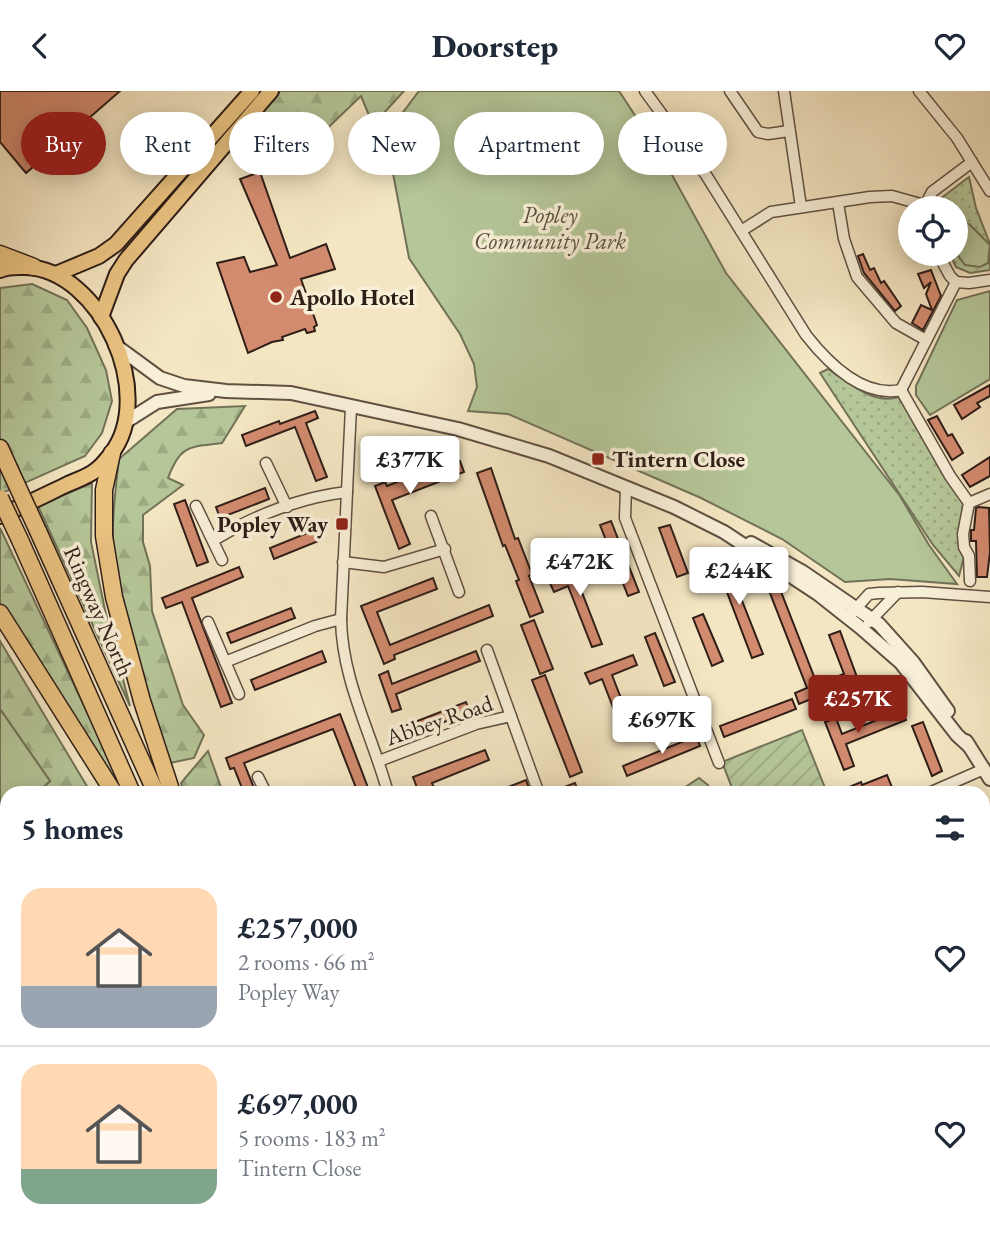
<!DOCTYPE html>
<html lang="en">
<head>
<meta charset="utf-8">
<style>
  :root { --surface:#fff; --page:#f6f6f7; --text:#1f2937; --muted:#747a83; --line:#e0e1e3; --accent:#8f2418 }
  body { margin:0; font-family:"EB Garamond",serif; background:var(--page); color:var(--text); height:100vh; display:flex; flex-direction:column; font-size:26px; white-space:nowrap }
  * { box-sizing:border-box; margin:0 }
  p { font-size:23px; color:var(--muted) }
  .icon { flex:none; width:38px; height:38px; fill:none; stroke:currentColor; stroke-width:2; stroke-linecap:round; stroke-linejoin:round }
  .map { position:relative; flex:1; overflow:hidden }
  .side { position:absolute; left:0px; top:695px; width:990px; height:450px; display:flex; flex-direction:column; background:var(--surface); border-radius:21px 21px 0 0; box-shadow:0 4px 18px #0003 }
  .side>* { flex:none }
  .top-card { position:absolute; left:21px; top:21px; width:948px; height:63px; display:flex; gap:14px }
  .fabs { position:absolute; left:898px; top:105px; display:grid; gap:14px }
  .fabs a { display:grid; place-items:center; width:70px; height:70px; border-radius:50%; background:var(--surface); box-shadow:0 4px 18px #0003; font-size:35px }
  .price { position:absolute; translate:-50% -60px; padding:0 16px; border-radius:7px; background:#fff; color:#222; font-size:23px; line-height:46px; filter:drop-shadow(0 2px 4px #0008) }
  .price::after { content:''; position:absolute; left:50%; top:42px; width:21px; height:16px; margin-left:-10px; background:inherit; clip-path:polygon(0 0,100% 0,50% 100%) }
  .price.on { background:var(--accent); color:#fff }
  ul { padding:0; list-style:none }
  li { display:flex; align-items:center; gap:21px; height:175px; padding:0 21px }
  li+li { border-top:2px solid var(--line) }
  li span { display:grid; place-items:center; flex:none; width:196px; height:140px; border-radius:21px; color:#555 }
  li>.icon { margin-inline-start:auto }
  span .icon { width:84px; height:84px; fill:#fffc; stroke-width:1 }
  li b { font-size:30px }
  h2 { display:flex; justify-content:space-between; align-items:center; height:84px; padding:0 21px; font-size:30px }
  .pill { padding:0 24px; border-radius:32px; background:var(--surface); box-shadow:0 4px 18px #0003; font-size:24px; line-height:63px }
  .pill.on { background:var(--accent); color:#fff }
  header { display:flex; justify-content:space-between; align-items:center; height:91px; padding:0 21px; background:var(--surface); font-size:32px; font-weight:800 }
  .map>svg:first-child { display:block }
  .grass { fill:url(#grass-dots); stroke:#727258; stroke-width:2 }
  .forest { fill:url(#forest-firs); stroke:#727258; stroke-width:2 }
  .park { fill:#b5c698; stroke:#727258; stroke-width:2 }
  .garden { fill:url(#garden-furrows); stroke:#727258; stroke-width:2 }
  .building { fill:#d38b6f; stroke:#2f1e18; stroke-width:2 }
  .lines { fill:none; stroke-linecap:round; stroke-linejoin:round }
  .minor-casing { stroke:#605042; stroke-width:13 }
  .tertiary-casing { stroke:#605042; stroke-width:16 }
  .primary-casing { stroke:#2f1e18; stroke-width:18 }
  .trunk-casing { stroke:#2f1e18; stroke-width:19 }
  .minor { stroke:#f8efd7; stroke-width:10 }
  .tertiary { stroke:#f8efd7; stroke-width:12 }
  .primary { stroke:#eac381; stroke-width:14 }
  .trunk { stroke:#eac381; stroke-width:16 }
  .trunk-bridge-casing { stroke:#2f1e18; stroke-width:19; stroke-linecap:butt }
  .trunk-bridge { stroke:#eac381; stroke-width:16 }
  .poi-dot { fill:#8f2418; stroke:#f8efd7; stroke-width:2.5 }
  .labels { text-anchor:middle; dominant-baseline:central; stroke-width:7; stroke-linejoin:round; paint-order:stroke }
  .park-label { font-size:23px; font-style:italic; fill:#57503e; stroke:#f8efd7 }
  .poi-label { font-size:23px; font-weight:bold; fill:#2f1e18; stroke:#f8efd7; text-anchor:start }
  .street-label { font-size:23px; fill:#2f1e18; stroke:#f8efd7 }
</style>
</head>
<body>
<header><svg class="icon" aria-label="back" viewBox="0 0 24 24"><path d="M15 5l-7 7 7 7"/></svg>Doorstep<svg class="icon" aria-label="heart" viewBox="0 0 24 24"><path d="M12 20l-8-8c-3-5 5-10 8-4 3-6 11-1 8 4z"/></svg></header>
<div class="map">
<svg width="990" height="1144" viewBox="0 0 990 1144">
  <defs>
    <pattern id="grass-dots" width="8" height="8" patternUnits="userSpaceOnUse" patternTransform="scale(1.75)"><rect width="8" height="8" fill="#b5c698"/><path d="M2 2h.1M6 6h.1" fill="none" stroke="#9caa82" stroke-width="1.8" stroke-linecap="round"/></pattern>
    <pattern id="forest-firs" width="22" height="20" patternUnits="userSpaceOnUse" patternTransform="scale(1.75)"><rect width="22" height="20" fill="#b5c698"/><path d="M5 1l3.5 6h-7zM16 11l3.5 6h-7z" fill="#9caa82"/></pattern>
    <pattern id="garden-furrows" width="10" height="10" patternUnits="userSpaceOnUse" patternTransform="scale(1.75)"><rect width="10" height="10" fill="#b5c698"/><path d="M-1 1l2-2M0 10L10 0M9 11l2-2" fill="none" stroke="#9caa82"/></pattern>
  </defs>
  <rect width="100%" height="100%" fill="#f4e6c2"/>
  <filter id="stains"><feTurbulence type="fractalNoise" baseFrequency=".00286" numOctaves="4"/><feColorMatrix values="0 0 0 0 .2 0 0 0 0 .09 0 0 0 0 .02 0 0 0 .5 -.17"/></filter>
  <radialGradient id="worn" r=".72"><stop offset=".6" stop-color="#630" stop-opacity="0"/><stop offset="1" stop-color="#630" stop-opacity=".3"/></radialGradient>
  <g class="grass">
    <path d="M969,86L976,117L990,153V179L970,182L956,176L950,163H956V117H935L936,111Z"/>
    <path d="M828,278C849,292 873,314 899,306L963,412L960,460L964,466L959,485L933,454L820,282Z"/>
  </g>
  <g class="forest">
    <path d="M280,0H404L373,34L361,5L315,49L258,25Z"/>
    <path d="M32,193L67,209L87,237L106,279L112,310L102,342L85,365L0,403V197Z"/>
    <path d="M245,315L222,352C189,356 180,354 168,387L183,394L143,424V451L150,475L152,520L183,614L204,644L194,667L170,672C150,610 123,539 115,475C110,440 115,403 119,368L177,318Z"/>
    <path d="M92,392L91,451L105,519L130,615L38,415Z"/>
    <path d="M0,437L125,702H122L0,513Z"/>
    <path d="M0,550L91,702H37L50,690L0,618Z"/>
    <path d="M208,660L223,702H184L181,692Z"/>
    <path d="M220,1138H291L294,1144H223Z"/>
    <path d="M345,1138H375L377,1144H347Z"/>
  </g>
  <g class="park">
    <path d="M419,0H619L661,64L726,182L900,405L929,454L957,493L890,488L845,491L782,448L701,407L508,323L468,320L477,296L474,273L460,243L409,167L389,61L395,32Z"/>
    <path d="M958,131L969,133L990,154L988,172L980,176L965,174L956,162V132Z"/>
    <path d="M990,200V288L930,324L916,304V295L957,209Z"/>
    <path d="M0,618L50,690L37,702H7V719L0,723Z"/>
    <path d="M699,687L708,694L710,702H685L684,697Z"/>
  </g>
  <path class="garden" d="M802,639L827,702H734L722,671Z"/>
  <g class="building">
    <path d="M0,0H120L26,82L0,51Z"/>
    <path d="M260,81L290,167L326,153L335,178L301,188L317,234L314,236L315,240L307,242L305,238L282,246L283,249L272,251L248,262L217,172L244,166L250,181L277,174L240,88Z"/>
    <path d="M863,163L870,179L874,177L881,192L884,190L901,215L895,220L864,182L858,165Z"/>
    <path d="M931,179L941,205L923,239L912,232L921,214L932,219L926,203L931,191L924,197L918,183Z"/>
    <path d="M990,294V305L977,312L980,316L962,328L954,314Z"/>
    <path d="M315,320L318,327L306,332L327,386L316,390L295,336L246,355L242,344L279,330L280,333Z"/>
    <path d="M937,325L948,345L952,343L963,362L952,369L928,329Z"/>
    <path d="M990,366V385L970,396L962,384Z"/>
    <path d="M460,370L464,381L392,409L410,453L399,458L375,395L385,391L387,395L407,387L408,391Z"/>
    <path d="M491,377L515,448L518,447L532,483L529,485L543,521L530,526L516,490L519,489L505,454L503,455L477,382Z"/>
    <path d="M265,397L269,408L220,427L216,416Z"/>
    <path d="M185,409L208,471L197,475L174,413Z"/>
    <path d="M978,416L989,417L990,461L987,486H977L976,450H971V439H974L976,417Z"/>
    <path d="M611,430L639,501L628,505L600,434Z"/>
    <path d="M670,434L688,482L677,486L659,437Z"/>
    <path d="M317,438L321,449L274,468L270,457Z"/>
    <path d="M724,464L763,563L752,567L714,467Z"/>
    <path d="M596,472L601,483L578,491L602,553L592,556L568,495L554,501L549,490Z"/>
    <path d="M239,476L243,486L192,507L232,612L221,616L182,511L166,517L162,507Z"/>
    <path d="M433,487L437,498L377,521L390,554L489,514L493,525L394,564L395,568L384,573L361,515Z"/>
    <path d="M778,493L817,593L844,583L829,544L840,540L858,589L799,613L795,602L807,597L768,497Z"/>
    <path d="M291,517L295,527L231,552L227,542Z"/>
    <path d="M703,523L723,570L712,575L693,527Z"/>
    <path d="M534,529L553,578L540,583L521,534Z"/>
    <path d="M655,542L675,591L664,595L645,546Z"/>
    <path d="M322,560L326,571L255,599L251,589Z"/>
    <path d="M476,560L480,570L396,603L401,618L392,621L379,584L388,580L392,593Z"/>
    <path d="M633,564L637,574L612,584L636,646L626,650L602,588L590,593L585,582Z"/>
    <path d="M545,584L582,681L570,686L532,589Z"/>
    <path d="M792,608L796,618L724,646L720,635Z"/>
    <path d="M466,611L470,621L398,649L394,639Z"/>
    <path d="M902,619L906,629L846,653L854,675L844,679L825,631L836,627L842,643Z"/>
    <path d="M340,623L370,702H358L333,638L244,672L256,702H244L234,677L230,678L226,667Z"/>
    <path d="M923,631L942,680L932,685L912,635Z"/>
    <path d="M696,645L700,655L627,685L623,675Z"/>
    <path d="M485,659L489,669L432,692L436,702H419L413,686Z"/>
    <path d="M887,684L893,699L887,702H835L861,691L862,694Z"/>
    <path d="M526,689L530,700L496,702V701Z"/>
    <path d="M575,692L579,702H551V701Z"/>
  </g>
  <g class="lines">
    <defs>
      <g id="minor">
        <path d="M645,0L706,84L806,244C828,272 862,307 901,299"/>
        <path d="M730,0L758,41L768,43L789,40"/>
        <path d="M784,0L801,116"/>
        <path d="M919,0L957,47L990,100"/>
        <path d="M838,112L844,148L857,186L896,232L926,249"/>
        <path d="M924,117L932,101L972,71"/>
        <path d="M741,140L771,121L870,106L892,105L924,114"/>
        <path d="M938,163L950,185L956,191L969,192L990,189"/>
        <path d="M901,299L950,385L969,412L963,443L964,456L969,465L970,490"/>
        <path d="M901,299L956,191"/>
        <path d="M351,316L341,528C342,590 372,643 388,702"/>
        <path d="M266,372L287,416"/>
        <path d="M626,396L625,427L719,672"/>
        <path d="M969,412L990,403"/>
        <path d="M196,415L222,469"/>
        <path d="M431,425L459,501"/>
        <path d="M214,449C253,425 301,406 347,401"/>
        <path d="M343,471L384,476L445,458"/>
        <path d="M852,522L869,503L879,502L922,501L990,506"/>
        <path d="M208,531L239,603"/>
        <path d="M869,531L898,501"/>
        <path d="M487,559L538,700"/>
        <path d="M225,571L315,535L341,528"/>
        <path d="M379,670L476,633L511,625"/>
        <path d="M258,686L266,702"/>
        <path d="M929,702L984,678"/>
        <path d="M3,723L7,728"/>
        <path d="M0,743L7,739"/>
        <path d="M984,901L990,898"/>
        <path d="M0,933L7,935"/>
        <path d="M133,1138L134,1144"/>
        <path d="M422,1138L424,1144"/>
        <path d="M506,1138L508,1144"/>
        <path d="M632,1138L634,1144"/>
      </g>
      <g id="tertiary">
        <path d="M115,254L160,287L184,295L226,300L291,302L458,338L549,365L674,416L724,441L818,503L861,537L901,572L957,644L969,655"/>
        <path d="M127,330L157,311L209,303"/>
        <path d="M751,452L803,481L879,533L913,571L948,620"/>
        <path d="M966,650L990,688"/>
      </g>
      <g id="primary">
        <path d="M0,179C9,175 16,176 26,176C101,179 157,304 111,363C107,368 102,375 96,379C89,385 77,389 68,393C45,404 23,415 0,425"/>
        <path d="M56,183L99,165L116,153L252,0"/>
        <path d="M101,226L117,183L126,169L271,0"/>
      </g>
      <g id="trunk">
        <path d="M0,163L34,176"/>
        <path d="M0,357L9,377"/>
        <path d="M112,362L104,399V445L114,506L142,610L172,702"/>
        <path d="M38,440L156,702"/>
        <path d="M20,449L132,702"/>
        <path d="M0,522L114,702"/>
        <path d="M309,1138L311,1144"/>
        <path d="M336,1138L338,1144"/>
      </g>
    </defs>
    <use href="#minor" class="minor-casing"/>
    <use href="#tertiary" class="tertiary-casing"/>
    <use href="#primary" class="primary-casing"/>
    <use href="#trunk" class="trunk-casing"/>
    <use href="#minor" class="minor"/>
    <use href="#tertiary" class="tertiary"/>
    <use href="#primary" class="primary"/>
    <use href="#trunk" class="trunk"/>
    <defs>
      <g id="trunk-bridge">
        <path d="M9,377L38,440"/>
        <path d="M0,407L20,449"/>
      </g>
    </defs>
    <use href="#trunk-bridge" class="trunk-bridge-casing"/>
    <use href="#trunk-bridge" class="trunk-bridge"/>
  </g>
  <g class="poi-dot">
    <circle cx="276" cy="206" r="7"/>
    <rect x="591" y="361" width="14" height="14" rx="3.5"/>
    <rect x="335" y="426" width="14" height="14" rx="3.5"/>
  </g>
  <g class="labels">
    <g class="park-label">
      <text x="550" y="124">Popley<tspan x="550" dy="26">Community Park</tspan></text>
    </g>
    <g class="poi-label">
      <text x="290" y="206">Apollo Hotel</text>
      <text x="612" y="368">Tintern Close</text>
      <text x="328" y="433" text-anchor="end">Popley Way</text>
    </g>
    <g class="street-label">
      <text transform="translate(99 520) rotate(66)">Ringway North</text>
      <text transform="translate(439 629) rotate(-19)">Abbey Road</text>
    </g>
  </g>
  <rect width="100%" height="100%" filter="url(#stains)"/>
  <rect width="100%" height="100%" fill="url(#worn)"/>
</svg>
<div class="fabs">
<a><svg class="icon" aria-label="locate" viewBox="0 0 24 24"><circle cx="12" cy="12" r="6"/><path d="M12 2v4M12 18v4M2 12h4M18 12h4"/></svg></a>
</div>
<b class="price" style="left:410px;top:405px">£377K</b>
<b class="price" style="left:580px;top:507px">£472K</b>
<b class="price" style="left:739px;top:516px">£244K</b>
<b class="price on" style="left:858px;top:644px">£257K</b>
<b class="price" style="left:662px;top:665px">£697K</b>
<div class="top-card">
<a class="pill on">Buy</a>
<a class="pill">Rent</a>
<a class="pill">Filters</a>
<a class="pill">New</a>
<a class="pill">Apartment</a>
<a class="pill">House</a>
</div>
<section class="side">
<h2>5 homes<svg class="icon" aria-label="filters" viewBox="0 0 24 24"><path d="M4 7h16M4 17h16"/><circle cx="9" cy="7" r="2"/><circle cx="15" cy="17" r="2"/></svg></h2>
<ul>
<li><span style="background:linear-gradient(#ffd9b3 70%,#9aa5b1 0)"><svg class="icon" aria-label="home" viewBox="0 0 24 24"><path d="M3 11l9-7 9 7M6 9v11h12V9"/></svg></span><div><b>£257,000</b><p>2 rooms · 66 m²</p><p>Popley Way</p></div><svg class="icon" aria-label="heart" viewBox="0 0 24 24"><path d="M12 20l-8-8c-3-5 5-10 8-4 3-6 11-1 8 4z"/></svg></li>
<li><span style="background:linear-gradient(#ffd9b3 75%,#7fa58c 0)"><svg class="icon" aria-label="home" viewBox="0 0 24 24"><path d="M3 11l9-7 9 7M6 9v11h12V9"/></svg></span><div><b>£697,000</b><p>5 rooms · 183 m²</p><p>Tintern Close</p></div><svg class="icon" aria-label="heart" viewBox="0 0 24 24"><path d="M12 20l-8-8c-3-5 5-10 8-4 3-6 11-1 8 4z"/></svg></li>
</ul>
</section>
</div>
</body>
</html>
